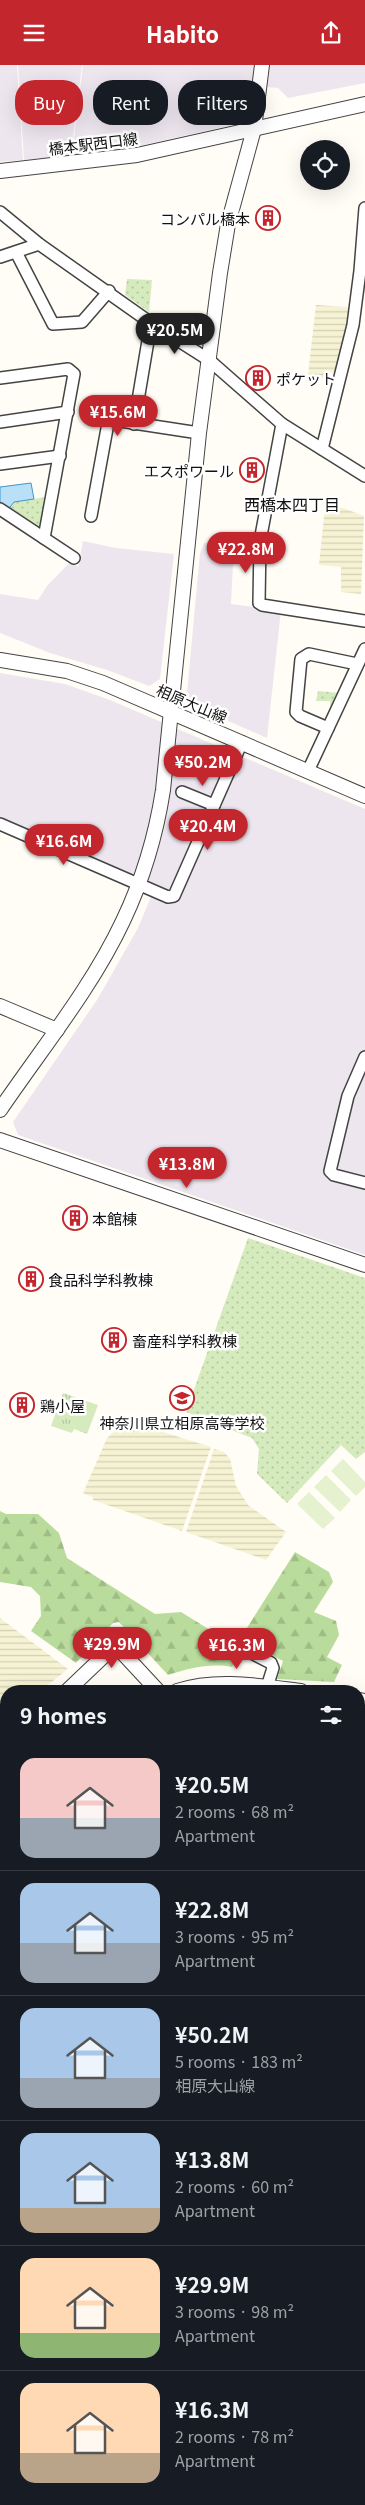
<!DOCTYPE html>
<html lang="en">
<head>
<meta charset="utf-8">
<style>
  :root { --surface:#171b24; --page:#242831; --text:#f1f3f6; --muted:#9ea1a6; --line:#363941; --accent:#c4262e }
  body { margin:0; font-family:Georgia,"Noto Sans JP",serif; background:var(--page); color:var(--text); height:100vh; display:flex; flex-direction:column; font-size:19px; white-space:nowrap }
  * { box-sizing:border-box; margin:0 }
  p { font-size:16px; color:var(--muted) }
  .icon { flex:none; width:28px; height:28px; fill:none; stroke:currentColor; stroke-width:2; stroke-linecap:round; stroke-linejoin:round }
  .map { position:relative; flex:1; overflow:hidden }
  .side { position:absolute; left:0px; top:1620px; width:365px; height:820px; display:flex; flex-direction:column; background:var(--surface); border-radius:20px 20px 0 0; box-shadow:0 5px 20px #0002 }
  .side>* { flex:none }
  .banner { position:absolute; left:15px; top:15px; width:335px; height:45px; display:flex; gap:10px }
  .controls { position:absolute; left:300px; top:75px; display:grid; gap:10px }
  .controls a { display:grid; place-items:center; width:50px; height:50px; border-radius:50%; background:var(--surface); box-shadow:0 5px 20px #0002; font-size:25px }
  .price { position:absolute; translate:-50% -42px; padding:0 11px; border-radius:18px; background:var(--accent); color:#fff; font-size:16px; line-height:32px; filter:drop-shadow(0 1px 2px #0008) }
  .price::after { content:''; position:absolute; left:50%; top:30px; width:15px; height:11px; margin-left:-8px; background:inherit; clip-path:polygon(0 0,100% 0,50% 100%) }
  .price.current { background:#222; color:#fff }
  ul { padding:0; list-style:none }
  li { display:flex; align-items:center; gap:15px; height:125px; padding:0 20px }
  li+li { border-top:1px solid var(--line) }
  li span { display:grid; place-items:center; flex:none; width:140px; height:100px; border-radius:15px; color:#555 }
  li>.icon { margin-inline-start:auto }
  span .icon { width:60px; height:60px; fill:#fffc; stroke-width:1 }
  li b { font-size:21px }
  h2 { display:flex; justify-content:space-between; align-items:center; height:60px; padding:0 20px; font-size:21px }
  .tag { padding:0 18px; border-radius:20px; background:var(--surface); box-shadow:0 5px 20px #0002; font-size:18px; line-height:45px }
  .tag.current { background:var(--accent); color:#fff }
  header { display:flex; justify-content:space-between; align-items:center; height:65px; padding:0 20px; background:var(--accent); color:#fff; font-size:22px; font-weight:700 }
  .map>svg:first-child { display:block }
  .industrial { fill:#eee6ef }
  .farmland { fill:url(#farmland-rules) }
  .grass { fill:url(#grass-tufts) }
  .forest { fill:url(#forest-firs) }
  .park { fill:url(#park-dots) }
  .pitch { fill:#e6f2cf }
  .water { fill:#b9e0f7; stroke:#3f96cf }
  .lines { fill:none; stroke-linecap:round; stroke-linejoin:round }
  .stream { stroke:#3f96cf; stroke-width:3 }
  .minor-casing { stroke:#444; stroke-width:14 }
  .tertiary-casing { stroke:#444; stroke-width:16 }
  .secondary-casing { stroke:#333; stroke-width:18 }
  .minor { stroke:#fff; stroke-width:11 }
  .tertiary { stroke:#fff; stroke-width:14 }
  .secondary { stroke:#fff6b0; stroke-width:15 }
  .labels { text-anchor:middle; dominant-baseline:central; stroke-width:5; stroke-linejoin:round; paint-order:stroke }
  .street-label { font-size:15px; fill:#111; stroke:#fff }
  .poi-label { font-size:15px; fill:#111; stroke:#fff; text-anchor:start }
  .neighbourhood-label { font-size:16px; fill:#111; stroke:#fff }
</style>
</head>
<body>
<header><svg class="icon" aria-label="menu" viewBox="0 0 24 24"><path d="M4 6h16M4 12h16M4 18h16"/></svg>Habito<svg class="icon" aria-label="share" viewBox="0 0 24 24"><path d="M12 15V3M7 8l5-5 5 5M5 13v7h14v-7"/></svg></header>
<div class="map">
<svg width="365" height="2440" viewBox="0 0 365 2440">
  <defs>
    <pattern id="farmland-rules" width="6" height="5" patternUnits="userSpaceOnUse" patternTransform="scale(1.25)"><rect width="6" height="5" fill="#f6f3d4"/><path d="M0 2.5h6" fill="none" stroke="#d2cfb5"/></pattern>
    <pattern id="grass-tufts" width="24" height="20" patternUnits="userSpaceOnUse" patternTransform="scale(1.25)"><rect width="24" height="20" fill="#d5ebbd"/><path d="M3 7l-1-3M5 7V3M7 7l1-3M15 17l-1-3M17 17v-4M19 17l1-3" fill="none" stroke="#b6c8a1"/></pattern>
    <pattern id="forest-firs" width="22" height="20" patternUnits="userSpaceOnUse" patternTransform="scale(1.25)"><rect width="22" height="20" fill="#b9dc9c"/><path d="M5 1l3.5 6h-7zM16 11l3.5 6h-7z" fill="#9ebc85"/></pattern>
    <pattern id="park-dots" width="8" height="8" patternUnits="userSpaceOnUse" patternTransform="scale(1.25)"><rect width="8" height="8" fill="#d5ebbd"/><path d="M2 2h.1M6 6h.1" fill="none" stroke="#b6c8a1" stroke-width="1.8" stroke-linecap="round"/></pattern>
  </defs>
  <rect width="100%" height="100%" fill="#fffdf5"/>
  <g class="industrial">
    <path d="M0,0H17L23,95L0,97Z"/>
    <path d="M18,0H82L71,90L24,95Z"/>
    <path d="M83,0H256L251,40L232,60L134,82L76,89L73,82Z"/>
    <path d="M270,0H365V18L288,33L278,23L267,22Z"/>
    <path d="M83,476L116,483L174,489L160,614L149,621L107,605L50,588L0,568V529L38,535L47,521L71,496L78,502Z"/>
    <path d="M204,478L234,480L231,539L254,542L255,544L281,545L267,673L194,641L187,628L200,488Z"/>
    <path d="M0,608L65,619L110,635L365,744V1190L18,1070L13,1057L97,935L138,863L155,822L0,754Z"/>
  </g>
  <g class="farmland">
    <path d="M316,240L347,242L351,247L337,308L325,306L323,313L308,309Z"/>
    <path d="M325,442L343,443L364,451L361,529L341,527V502L319,500Z"/>
    <path d="M131,1357L211,1382L182,1466L93,1435V1432L83,1428L107,1373L122,1359Z"/>
    <path d="M214,1384L224,1387L230,1394L236,1421L248,1440L286,1467L266,1495L186,1467Z"/>
    <path d="M0,1553L68,1604L40,1626H6V1646L0,1641Z"/>
  </g>
  <path class="grass" d="M63,1328L98,1340L87,1369L74,1364L72,1368L51,1361Z"/>
  <g class="forest">
    <path d="M0,1446L6,1449H38L59,1468L67,1493L155,1549L181,1547L210,1565L236,1594L232,1602C209,1598 191,1603 168,1610L119,1557L113,1558L76,1598L31,1566L41,1551L40,1531L31,1522L0,1517Z"/>
    <path d="M295,1487L329,1507L333,1517L314,1547L336,1556L339,1570L327,1592L342,1600L334,1617L277,1614L283,1596L240,1574Z"/>
    <path d="M0,2048L6,2051V2084L0,2080Z"/>
  </g>
  <g class="park">
    <path d="M127,214L152,215L149,247L125,230Z"/>
    <path d="M53,431L44,473L6,447L14,437Z"/>
    <path d="M318,626L340,628L331,649L330,636H316Z"/>
    <path d="M248,1173L365,1213V1387L356,1394L341,1380L287,1438L257,1409L259,1384L252,1373L186,1347Z"/>
    <path d="M359,1643L365,1644V1890L359,1885Z"/>
    <path d="M359,1903L365,1907V1919L359,1927Z"/>
  </g>
  <g class="pitch">
    <path d="M343,1394L365,1417V1422L356,1431L331,1406Z"/>
    <path d="M326,1410L351,1435L340,1447L314,1422Z"/>
    <path d="M309,1427L335,1453L323,1464L297,1439Z"/>
  </g>
  <path class="water" d="M31,418L34,434L14,437L6,447L0,444V422Z"/>
  <g class="lines">
    <g class="stream">
      <path d="M0,2043L6,2046"/>
      <path d="M323,2434L325,2440"/>
    </g>
    <defs>
      <g id="minor">
        <path d="M0,147L39,179L151,258L209,295L282,359L365,411"/>
        <path d="M16,187L53,259L82,257L109,226"/>
        <path d="M0,192L39,179"/>
        <path d="M0,313L68,304L74,309L44,473"/>
        <path d="M0,357L68,347"/>
        <path d="M134,359L151,258"/>
        <path d="M282,359L260,476L259,538L262,540L365,556"/>
        <path d="M322,384L353,260L360,206L365,143"/>
        <path d="M0,399L60,391"/>
        <path d="M0,444L74,493"/>
        <path d="M91,451L108,358L114,355L199,368"/>
        <path d="M328,663L300,651L296,647L301,594L309,589L357,599"/>
        <path d="M308,706L365,584"/>
        <path d="M182,727L214,740"/>
        <path d="M0,759L168,832L174,831L242,677"/>
        <path d="M365,992L348,1031L330,1106L334,1110L365,1118"/>
        <path d="M234,1574L236,1580L271,1598L273,1603L267,1622"/>
        <path d="M0,2014L6,2016"/>
        <path d="M359,2161L365,2157"/>
        <path d="M0,2172L6,2179"/>
        <path d="M205,2434L211,2440"/>
        <path d="M341,2434L346,2440"/>
        <path d="M131,2440L135,2434"/>
      </g>
      <g id="tertiary">
        <path d="M0,106L137,90L365,39"/>
        <path d="M0,595L67,606L103,618L365,731"/>
        <path d="M0,941L57,965"/>
        <path d="M0,1045C42,983 91,924 123,856C143,814 156,770 163,725L199,368L220,208L228,159L254,64L262,0"/>
        <path d="M0,1075L365,1200"/>
        <path d="M67,1626L109,1586L115,1583L120,1585L158,1626"/>
        <path d="M177,1626C217,1613 260,1621 301,1626"/>
        <path d="M359,1635L365,1636"/>
        <path d="M0,1666L6,1670"/>
        <path d="M0,1746L6,1743"/>
        <path d="M359,1896L365,1900"/>
        <path d="M359,1952L365,1944"/>
      </g>
      <g id="secondary">
        <path d="M0,1844L6,1847"/>
        <path d="M359,2096L365,2100"/>
      </g>
    </defs>
    <use href="#minor" class="minor-casing"/>
    <use href="#tertiary" class="tertiary-casing"/>
    <use href="#secondary" class="secondary-casing"/>
    <use href="#minor" class="minor"/>
    <use href="#tertiary" class="tertiary"/>
    <use href="#secondary" class="secondary"/>
  </g>
  <defs>
    <symbol id="building-ring" viewBox="-11 -11 22 22"><circle r="9.5" fill="#fff" stroke="#c4262e" stroke-width="1.5"/><path d="M-4-6H4V6H1V3H-1V6H-4ZM-2.5-4.3h1.7v1.8h-1.7ZM.8-4.3h1.7v1.8H.8ZM-2.5-1h1.7V.8h-1.7ZM.8-1h1.7V.8H.8Z" fill="#c4262e"/></symbol>
    <symbol id="school-ring" viewBox="-11 -11 22 22"><circle r="9.5" fill="#fff" stroke="#c4262e" stroke-width="1.5"/><path d="M0-5L7-2L0 1L-7-2ZM-4 1L0 2.5L4 1V4Q0 6-4 4Z" fill="#c4262e"/></symbol>
  </defs>
  <g fill-rule="evenodd">
    <use href="#building-ring" x="254" y="139" width="28" height="28"/>
    <use href="#building-ring" x="244" y="299" width="28" height="28"/>
    <use href="#building-ring" x="238" y="391" width="28" height="28"/>
    <use href="#building-ring" x="61" y="1139" width="28" height="28"/>
    <use href="#building-ring" x="17" y="1200" width="28" height="28"/>
    <use href="#building-ring" x="100" y="1261" width="28" height="28"/>
    <use href="#school-ring" x="168" y="1319" width="28" height="28"/>
    <use href="#building-ring" x="8" y="1326" width="28" height="28"/>
  </g>
  <g class="labels">
    <g class="street-label">
      <text transform="translate(93 78) rotate(-7)">橋本駅西口線</text>
      <text transform="translate(192 638) rotate(23)">相原大山線</text>
    </g>
    <g class="poi-label">
      <text x="250" y="153" text-anchor="end">コンパル橋本</text>
      <text x="276" y="313">ポケット</text>
      <text x="234" y="405" text-anchor="end">エスポワール</text>
      <text x="92" y="1153">本館棟</text>
      <text x="48" y="1214">食品科学科教棟</text>
      <text x="132" y="1275">畜産科学科教棟</text>
      <text x="40" y="1340">鶏小屋</text>
      <text x="182" y="1357" text-anchor="middle">神奈川県立相原高等学校</text>
    </g>
    <g class="neighbourhood-label">
      <text x="292" y="439">西橋本四丁目</text>
    </g>
  </g>
</svg>
<div class="controls">
<a><svg class="icon" aria-label="locate" viewBox="0 0 24 24"><circle cx="12" cy="12" r="6"/><path d="M12 2v4M12 18v4M2 12h4M18 12h4"/></svg></a>
</div>
<b class="price current" style="left:175px;top:290px">¥20.5M</b>
<b class="price" style="left:118px;top:372px">¥15.6M</b>
<b class="price" style="left:246px;top:509px">¥22.8M</b>
<b class="price" style="left:203px;top:722px">¥50.2M</b>
<b class="price" style="left:208px;top:786px">¥20.4M</b>
<b class="price" style="left:64px;top:801px">¥16.6M</b>
<b class="price" style="left:187px;top:1124px">¥13.8M</b>
<b class="price" style="left:112px;top:1604px">¥29.9M</b>
<b class="price" style="left:237px;top:1605px">¥16.3M</b>
<div class="banner">
<a class="tag current">Buy</a>
<a class="tag">Rent</a>
<a class="tag">Filters</a>
</div>
<section class="side">
<h2>9 homes<svg class="icon" aria-label="filters" viewBox="0 0 24 24"><path d="M4 7h16M4 17h16"/><circle cx="9" cy="7" r="2"/><circle cx="15" cy="17" r="2"/></svg></h2>
<ul>
<li><span style="background:linear-gradient(#f6c9c9 60%,#9aa5b1 0)"><svg class="icon" aria-label="home" viewBox="0 0 24 24"><path d="M3 11l9-7 9 7M6 9v11h12V9"/></svg></span><div><b>¥20.5M</b><p>2 rooms · 68 m²</p><p>Apartment</p></div></li>
<li><span style="background:linear-gradient(#a9c7e8 60%,#9aa5b1 0)"><svg class="icon" aria-label="home" viewBox="0 0 24 24"><path d="M3 11l9-7 9 7M6 9v11h12V9"/></svg></span><div><b>¥22.8M</b><p>3 rooms · 95 m²</p><p>Apartment</p></div></li>
<li><span style="background:linear-gradient(#a9c7e8 70%,#9aa5b1 0)"><svg class="icon" aria-label="home" viewBox="0 0 24 24"><path d="M3 11l9-7 9 7M6 9v11h12V9"/></svg></span><div><b>¥50.2M</b><p>5 rooms · 183 m²</p><p>相原大山線</p></div></li>
<li><span style="background:linear-gradient(#a9c7e8 75%,#b9a48a 0)"><svg class="icon" aria-label="home" viewBox="0 0 24 24"><path d="M3 11l9-7 9 7M6 9v11h12V9"/></svg></span><div><b>¥13.8M</b><p>2 rooms · 60 m²</p><p>Apartment</p></div></li>
<li><span style="background:linear-gradient(#ffd9b3 75%,#8fb573 0)"><svg class="icon" aria-label="home" viewBox="0 0 24 24"><path d="M3 11l9-7 9 7M6 9v11h12V9"/></svg></span><div><b>¥29.9M</b><p>3 rooms · 98 m²</p><p>Apartment</p></div></li>
<li><span style="background:linear-gradient(#ffd9b3 70%,#b9a48a 0)"><svg class="icon" aria-label="home" viewBox="0 0 24 24"><path d="M3 11l9-7 9 7M6 9v11h12V9"/></svg></span><div><b>¥16.3M</b><p>2 rooms · 78 m²</p><p>Apartment</p></div></li>
</ul>
</section>
</div>
</body>
</html>
